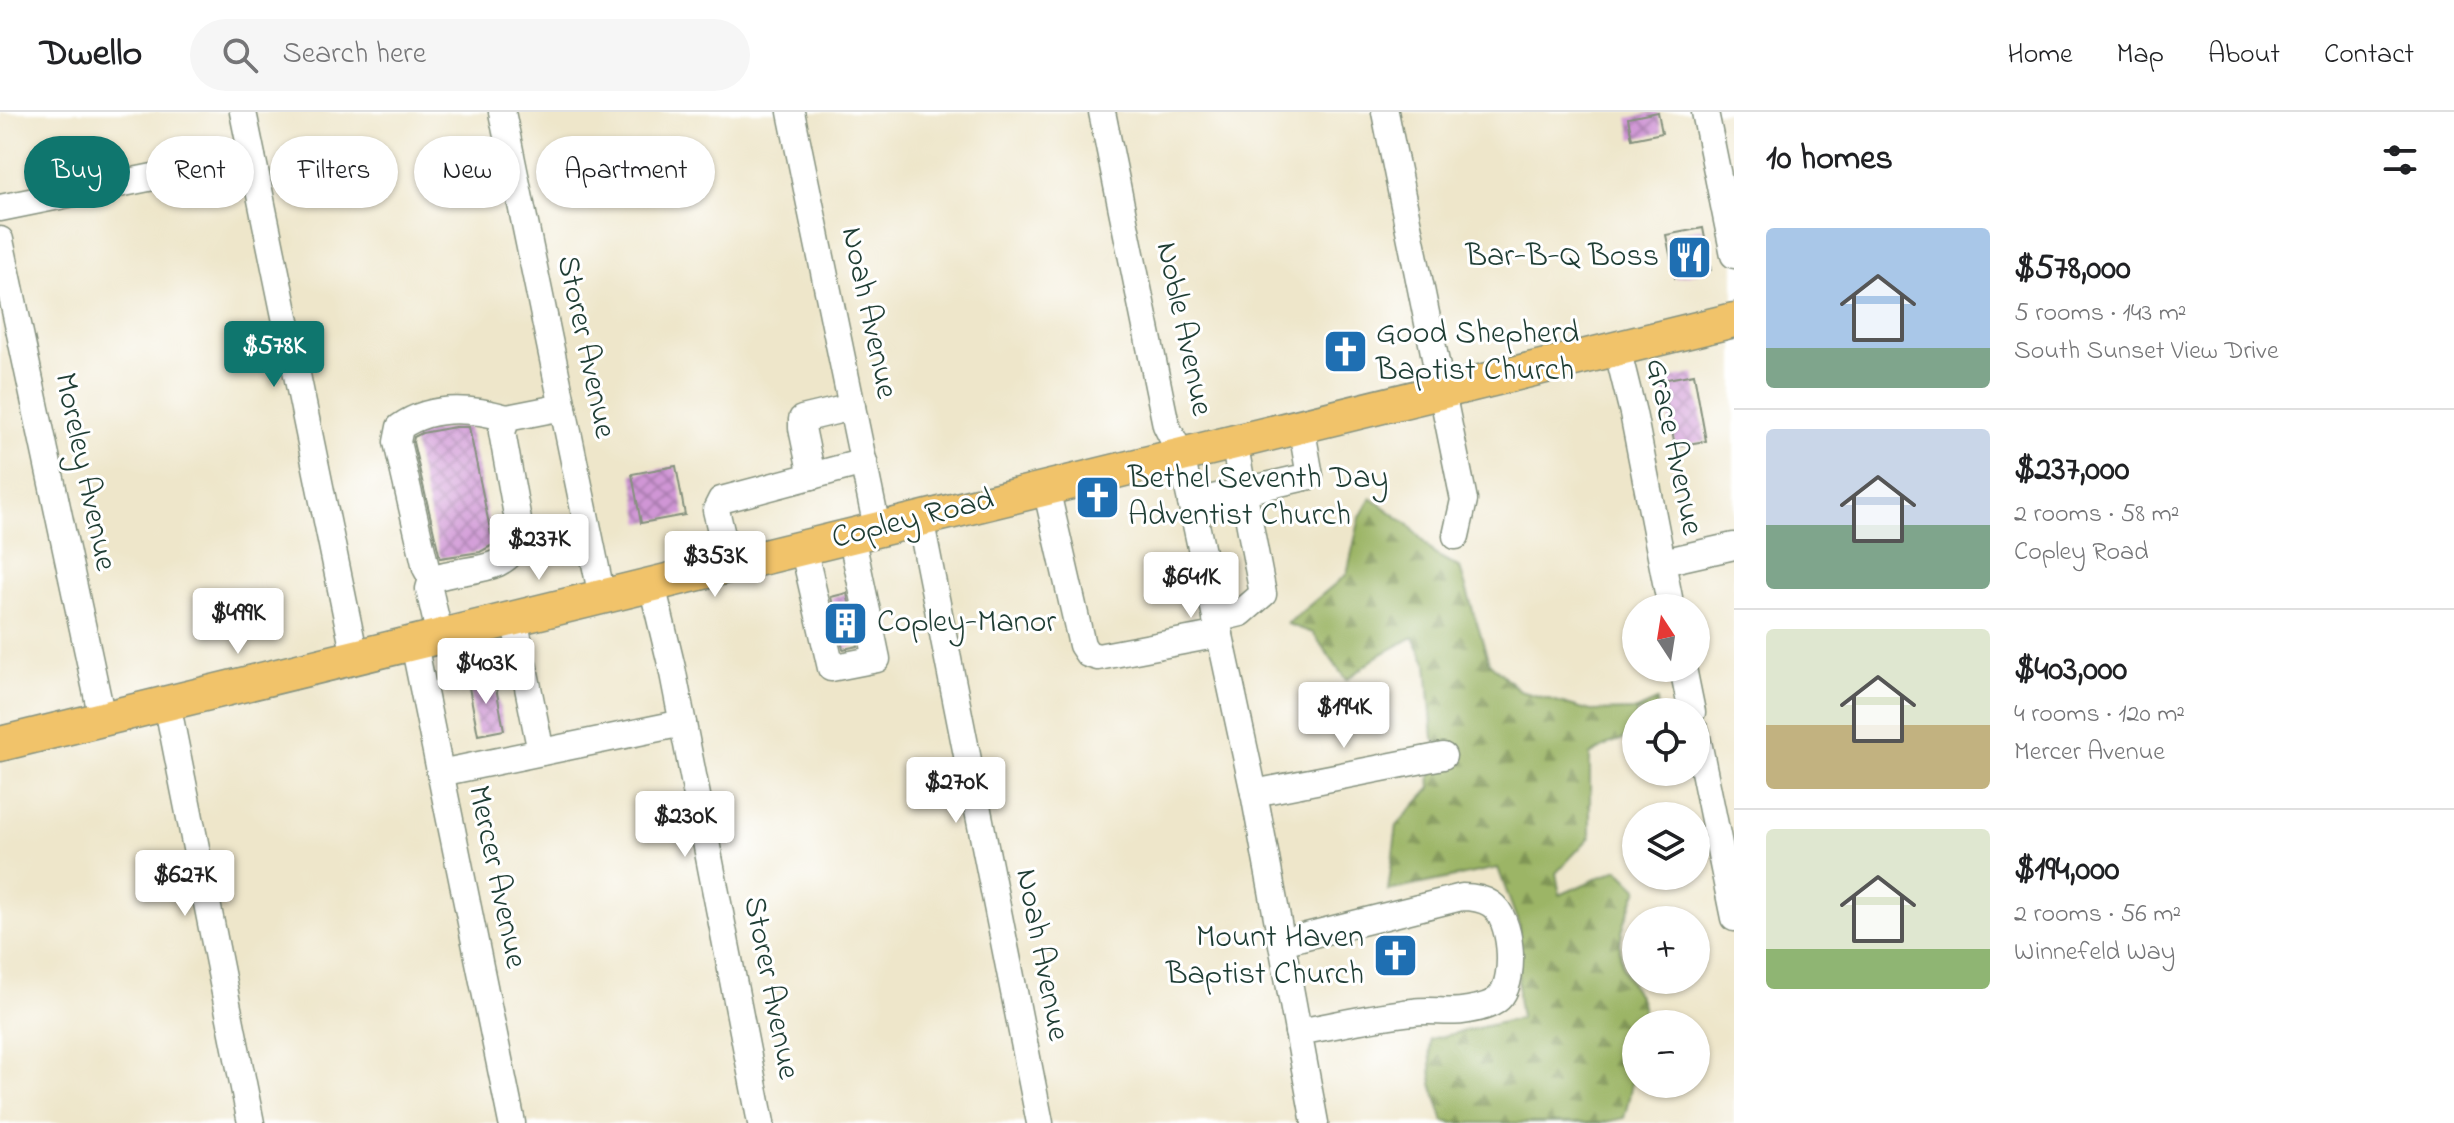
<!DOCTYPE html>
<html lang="en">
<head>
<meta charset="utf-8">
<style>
  :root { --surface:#fff; --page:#f6f6f6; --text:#202124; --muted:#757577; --line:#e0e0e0; --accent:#0f766e }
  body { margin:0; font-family:"Indie Flower",sans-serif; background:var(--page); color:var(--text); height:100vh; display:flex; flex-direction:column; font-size:30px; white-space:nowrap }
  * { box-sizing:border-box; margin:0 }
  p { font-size:26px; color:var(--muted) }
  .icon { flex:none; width:44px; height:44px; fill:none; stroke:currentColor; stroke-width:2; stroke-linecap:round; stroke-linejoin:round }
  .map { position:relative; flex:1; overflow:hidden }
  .details { display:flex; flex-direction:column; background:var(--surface); width:720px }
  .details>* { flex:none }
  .top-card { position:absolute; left:24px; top:24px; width:760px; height:72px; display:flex; gap:16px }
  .needle { width:52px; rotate:348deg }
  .tools { position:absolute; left:1622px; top:482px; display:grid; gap:16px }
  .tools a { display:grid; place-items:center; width:88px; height:88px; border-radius:50%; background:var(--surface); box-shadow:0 2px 6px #0004; font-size:40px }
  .price { position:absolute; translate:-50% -68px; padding:0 18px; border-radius:8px; background:#fff; color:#222; font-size:26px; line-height:52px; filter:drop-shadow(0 2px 4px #0008) }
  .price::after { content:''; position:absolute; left:50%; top:48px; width:24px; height:18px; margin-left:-12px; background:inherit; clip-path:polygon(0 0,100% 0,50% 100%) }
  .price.current { background:var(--accent); color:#fff }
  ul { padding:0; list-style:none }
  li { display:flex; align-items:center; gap:24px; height:200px; padding:0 32px }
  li+li { border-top:2px solid var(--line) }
  li span { display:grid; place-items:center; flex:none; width:224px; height:160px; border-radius:8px; color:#555 }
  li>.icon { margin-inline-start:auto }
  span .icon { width:96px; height:96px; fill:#fffc; stroke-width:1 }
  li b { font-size:34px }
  h2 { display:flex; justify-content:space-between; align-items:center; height:96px; padding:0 32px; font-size:34px }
  .tag { padding:0 28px; border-radius:36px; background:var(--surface); box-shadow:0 2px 6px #0004; font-size:28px; line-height:72px }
  .tag.current { background:var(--accent); color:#fff }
  header { display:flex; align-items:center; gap:48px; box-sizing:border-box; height:112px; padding:0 40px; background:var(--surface); border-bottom:2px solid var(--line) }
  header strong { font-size:38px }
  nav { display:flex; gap:44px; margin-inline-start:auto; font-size:28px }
  .search { width:560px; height:72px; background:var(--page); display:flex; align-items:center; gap:20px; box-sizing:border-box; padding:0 28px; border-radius:44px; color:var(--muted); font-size:30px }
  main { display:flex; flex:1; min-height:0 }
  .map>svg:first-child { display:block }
  .forest { fill:url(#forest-firs); stroke:#5e794d; stroke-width:2 }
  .building { fill:url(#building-cross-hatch) }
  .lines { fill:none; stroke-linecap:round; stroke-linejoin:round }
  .minor-casing { stroke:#86927f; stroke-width:29 }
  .major-casing { stroke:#86927f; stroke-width:37 }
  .minor { stroke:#fff; stroke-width:26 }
  .major { stroke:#f1c36a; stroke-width:34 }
  .labels { text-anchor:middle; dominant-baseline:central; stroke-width:6; stroke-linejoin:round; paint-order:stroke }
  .poi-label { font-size:32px; fill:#1f3d34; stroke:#fff; text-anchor:start }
  .street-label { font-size:32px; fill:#1f3d34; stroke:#fff }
</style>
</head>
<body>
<header>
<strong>Dwello</strong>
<div class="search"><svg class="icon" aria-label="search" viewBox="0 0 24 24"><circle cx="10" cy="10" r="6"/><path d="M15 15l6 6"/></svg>Search here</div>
<nav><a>Home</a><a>Map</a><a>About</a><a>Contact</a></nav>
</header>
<main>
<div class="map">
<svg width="1734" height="1011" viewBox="0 0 1734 1011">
  <defs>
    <pattern id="forest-firs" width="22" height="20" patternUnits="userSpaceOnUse" patternTransform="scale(2)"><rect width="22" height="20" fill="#9cb566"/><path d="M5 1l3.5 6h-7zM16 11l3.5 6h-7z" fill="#7f9455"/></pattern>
    <pattern id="building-cross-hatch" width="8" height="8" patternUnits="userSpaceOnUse" patternTransform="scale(2)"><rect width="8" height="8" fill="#d096d5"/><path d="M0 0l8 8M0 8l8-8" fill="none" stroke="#a87cae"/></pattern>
  </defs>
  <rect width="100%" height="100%" fill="#fff"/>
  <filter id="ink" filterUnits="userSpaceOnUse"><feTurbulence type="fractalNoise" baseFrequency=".0125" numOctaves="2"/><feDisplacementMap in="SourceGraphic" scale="16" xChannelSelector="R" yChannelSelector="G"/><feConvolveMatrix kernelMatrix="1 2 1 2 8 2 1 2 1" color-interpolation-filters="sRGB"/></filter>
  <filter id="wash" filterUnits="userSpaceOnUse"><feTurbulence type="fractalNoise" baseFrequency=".006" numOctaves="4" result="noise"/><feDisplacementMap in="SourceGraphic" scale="32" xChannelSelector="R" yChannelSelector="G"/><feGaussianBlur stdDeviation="1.8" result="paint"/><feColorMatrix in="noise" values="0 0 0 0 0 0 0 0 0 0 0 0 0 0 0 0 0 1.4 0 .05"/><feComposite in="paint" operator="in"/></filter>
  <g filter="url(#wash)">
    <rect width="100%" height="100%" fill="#eee6ca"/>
    <path class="forest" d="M1371,386L1409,413L1434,442L1460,456L1489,550L1520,579L1591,599L1637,598L1657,589L1658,600H1636V623L1611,631L1590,643V725L1556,761L1560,783L1618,757L1638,777C1628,802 1614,827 1623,855C1630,876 1648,889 1642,912H1636C1636,945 1633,974 1624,1006L1601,1011H1452L1444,1009L1432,972L1430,927L1521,906L1518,885L1519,814L1498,756L1388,779L1397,713L1431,676L1430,658L1454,650L1446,638L1433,626L1427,552L1413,525L1378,544L1346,568L1313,521L1287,512L1347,462L1360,405Z"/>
    <g id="blocks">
      <g class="building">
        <path d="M1658,0L1662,21L1632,27L1628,6Z"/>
        <path d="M1703,116L1711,158L1675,166L1666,123Z"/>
        <path d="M1694,262L1706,329L1675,334L1662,268Z"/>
        <path d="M455,315H469L491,422L500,429L480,440L440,446L413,330L414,325L422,321Z"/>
        <path d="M676,354L685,403L641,411L632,362Z"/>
        <path d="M847,481L858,534L843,537L831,485Z"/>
        <path d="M494,565L504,618L478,623L468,570Z"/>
      </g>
    </g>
  </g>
  <g filter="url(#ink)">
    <use href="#blocks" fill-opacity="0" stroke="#86927f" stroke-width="2"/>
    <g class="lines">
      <defs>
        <g id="minor">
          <path d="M243,0L355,545"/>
          <path d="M502,0L602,485"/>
          <path d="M791,0L877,416"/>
          <path d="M1102,0L1166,313L1181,343L1254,681L1315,1011"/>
          <path d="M1385,0L1464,388L1456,424"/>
          <path d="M1705,0L1734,143"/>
          <path d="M0,96L252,45"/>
          <path d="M0,128L102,606"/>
          <path d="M1617,236L1633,301L1671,496"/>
          <path d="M812,364L802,316V307L852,295"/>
          <path d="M1046,376L1082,533L1088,542L1098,545L1220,522"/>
          <path d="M1191,391L1310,364L1301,313"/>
          <path d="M920,406L1040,1011"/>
          <path d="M803,435L831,556L877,547L851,423"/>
          <path d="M1663,450L1734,434"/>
          <path d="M729,453L716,398L721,388L864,350"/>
          <path d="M432,467L426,456L397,330L400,315C431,293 472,296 507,306"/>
          <path d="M652,473L672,556L761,1011"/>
          <path d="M514,506L541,640"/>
          <path d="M1216,507L1241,501L1263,482L1234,330"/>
          <path d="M440,525L429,477L432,467C466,453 504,466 521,425L502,320L507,306L563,295"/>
          <path d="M414,532L512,1011"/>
          <path d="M1683,556L1692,600"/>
          <path d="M167,591L251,1011"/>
          <path d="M1696,620L1734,806"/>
          <path d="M440,661L683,611"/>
          <path d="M1254,681L1443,644"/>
          <path d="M1282,830L1462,785C1473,785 1482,786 1491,792C1512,806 1516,864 1501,884C1494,893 1480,896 1468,898C1450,902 1432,897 1413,900C1375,904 1337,913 1298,920"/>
        </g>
        <path id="major" d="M0,632L1734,208"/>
      </defs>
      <use href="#minor" class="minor-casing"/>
      <use href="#major" class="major-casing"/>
      <use href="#minor" class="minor"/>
      <use href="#major" class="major"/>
    </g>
  </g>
  <defs>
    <symbol id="restaurant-square" viewBox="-11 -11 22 22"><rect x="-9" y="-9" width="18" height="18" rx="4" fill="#1f6fb2" stroke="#fff"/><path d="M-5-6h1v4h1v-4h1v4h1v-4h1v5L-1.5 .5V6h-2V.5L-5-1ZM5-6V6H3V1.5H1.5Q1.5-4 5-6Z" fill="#fff"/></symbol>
    <symbol id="church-square" viewBox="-11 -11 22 22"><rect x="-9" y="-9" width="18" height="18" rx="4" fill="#1f6fb2" stroke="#fff"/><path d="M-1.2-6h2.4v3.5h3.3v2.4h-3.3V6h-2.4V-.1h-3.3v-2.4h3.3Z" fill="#fff"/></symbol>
    <symbol id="building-square" viewBox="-11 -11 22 22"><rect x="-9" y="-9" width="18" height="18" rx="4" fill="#1f6fb2" stroke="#fff"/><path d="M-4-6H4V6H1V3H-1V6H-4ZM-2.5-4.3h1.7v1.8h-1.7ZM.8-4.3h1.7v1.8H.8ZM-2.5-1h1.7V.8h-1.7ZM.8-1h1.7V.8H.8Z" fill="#fff"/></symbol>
  </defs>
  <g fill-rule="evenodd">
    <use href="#restaurant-square" x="1664" y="120" width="51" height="51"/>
    <use href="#church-square" x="1320" y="214" width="51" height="51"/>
    <use href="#church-square" x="1072" y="360" width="51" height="51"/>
    <use href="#building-square" x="820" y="486" width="51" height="51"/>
    <use href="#church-square" x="1370" y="818" width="51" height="51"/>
  </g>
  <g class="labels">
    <g class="poi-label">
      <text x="1659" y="145" text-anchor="end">Bar-B-Q Boss</text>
      <text x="1376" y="222">Good Shepherd<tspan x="1376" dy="37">Baptist Church</tspan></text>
      <text x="1128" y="367">Bethel Seventh Day<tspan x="1128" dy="37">Adventist Church</tspan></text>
      <text x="877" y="511">Copley-Manor</text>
      <text x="1364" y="826" text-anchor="end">Mount Haven<tspan x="1364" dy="37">Baptist Church</tspan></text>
    </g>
    <g class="street-label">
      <text transform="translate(868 201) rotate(78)">Noah Avenue</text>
      <text transform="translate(1183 217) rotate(78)">Noble Avenue</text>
      <text transform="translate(585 235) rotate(78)">Storer Avenue</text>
      <text transform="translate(1673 335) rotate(78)">Grace Avenue</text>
      <text transform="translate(84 360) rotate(78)">Moreley Avenue</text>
      <text transform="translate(913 408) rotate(-14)">Copley Road</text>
      <text transform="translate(496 765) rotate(78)">Mercer Avenue</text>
      <text transform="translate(1041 843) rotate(79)">Noah Avenue</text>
      <text transform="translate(770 876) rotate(79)">Storer Avenue</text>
    </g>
  </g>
</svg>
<div class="tools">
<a><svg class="needle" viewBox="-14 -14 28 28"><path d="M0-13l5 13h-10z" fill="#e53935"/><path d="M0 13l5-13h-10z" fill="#757577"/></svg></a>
<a><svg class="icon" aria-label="locate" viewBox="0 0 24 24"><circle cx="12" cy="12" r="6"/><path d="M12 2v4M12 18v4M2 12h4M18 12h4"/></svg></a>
<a><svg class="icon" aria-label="layers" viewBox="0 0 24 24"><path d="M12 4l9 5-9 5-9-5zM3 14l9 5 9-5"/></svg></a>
<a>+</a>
<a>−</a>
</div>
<b class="price current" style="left:274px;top:277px">$578K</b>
<b class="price" style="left:539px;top:470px">$237K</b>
<b class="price" style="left:715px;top:487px">$353K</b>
<b class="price" style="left:1191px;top:508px">$641K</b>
<b class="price" style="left:238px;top:544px">$499K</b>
<b class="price" style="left:486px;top:594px">$403K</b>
<b class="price" style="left:1344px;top:638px">$194K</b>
<b class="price" style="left:956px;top:713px">$270K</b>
<b class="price" style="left:685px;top:747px">$230K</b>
<b class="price" style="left:185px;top:806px">$627K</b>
<div class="top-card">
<a class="tag current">Buy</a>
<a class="tag">Rent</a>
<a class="tag">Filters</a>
<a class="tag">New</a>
<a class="tag">Apartment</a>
</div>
</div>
<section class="details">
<h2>10 homes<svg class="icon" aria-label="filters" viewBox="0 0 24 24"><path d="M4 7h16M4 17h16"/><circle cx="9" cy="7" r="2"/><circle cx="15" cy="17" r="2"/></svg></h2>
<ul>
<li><span style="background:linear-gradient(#a9c7e8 75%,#7fa58c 0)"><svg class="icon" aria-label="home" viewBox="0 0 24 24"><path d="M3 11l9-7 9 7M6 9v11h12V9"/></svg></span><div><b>$578,000</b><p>5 rooms · 143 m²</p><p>South Sunset View Drive</p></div></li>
<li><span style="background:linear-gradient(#c9d6e8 60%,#7fa58c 0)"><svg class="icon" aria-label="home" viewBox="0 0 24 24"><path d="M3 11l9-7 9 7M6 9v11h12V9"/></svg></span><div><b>$237,000</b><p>2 rooms · 58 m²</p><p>Copley Road</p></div></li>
<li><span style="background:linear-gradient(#dfe7d0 60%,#c2b280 0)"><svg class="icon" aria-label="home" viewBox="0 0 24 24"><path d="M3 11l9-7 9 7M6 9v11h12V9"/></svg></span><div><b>$403,000</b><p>4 rooms · 120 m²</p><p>Mercer Avenue</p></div></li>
<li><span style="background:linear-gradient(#dfe7d0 75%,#8fb573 0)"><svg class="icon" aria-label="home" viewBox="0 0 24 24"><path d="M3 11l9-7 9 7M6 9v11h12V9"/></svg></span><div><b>$194,000</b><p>2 rooms · 56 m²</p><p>Winnefeld Way</p></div></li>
</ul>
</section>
</main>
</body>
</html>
